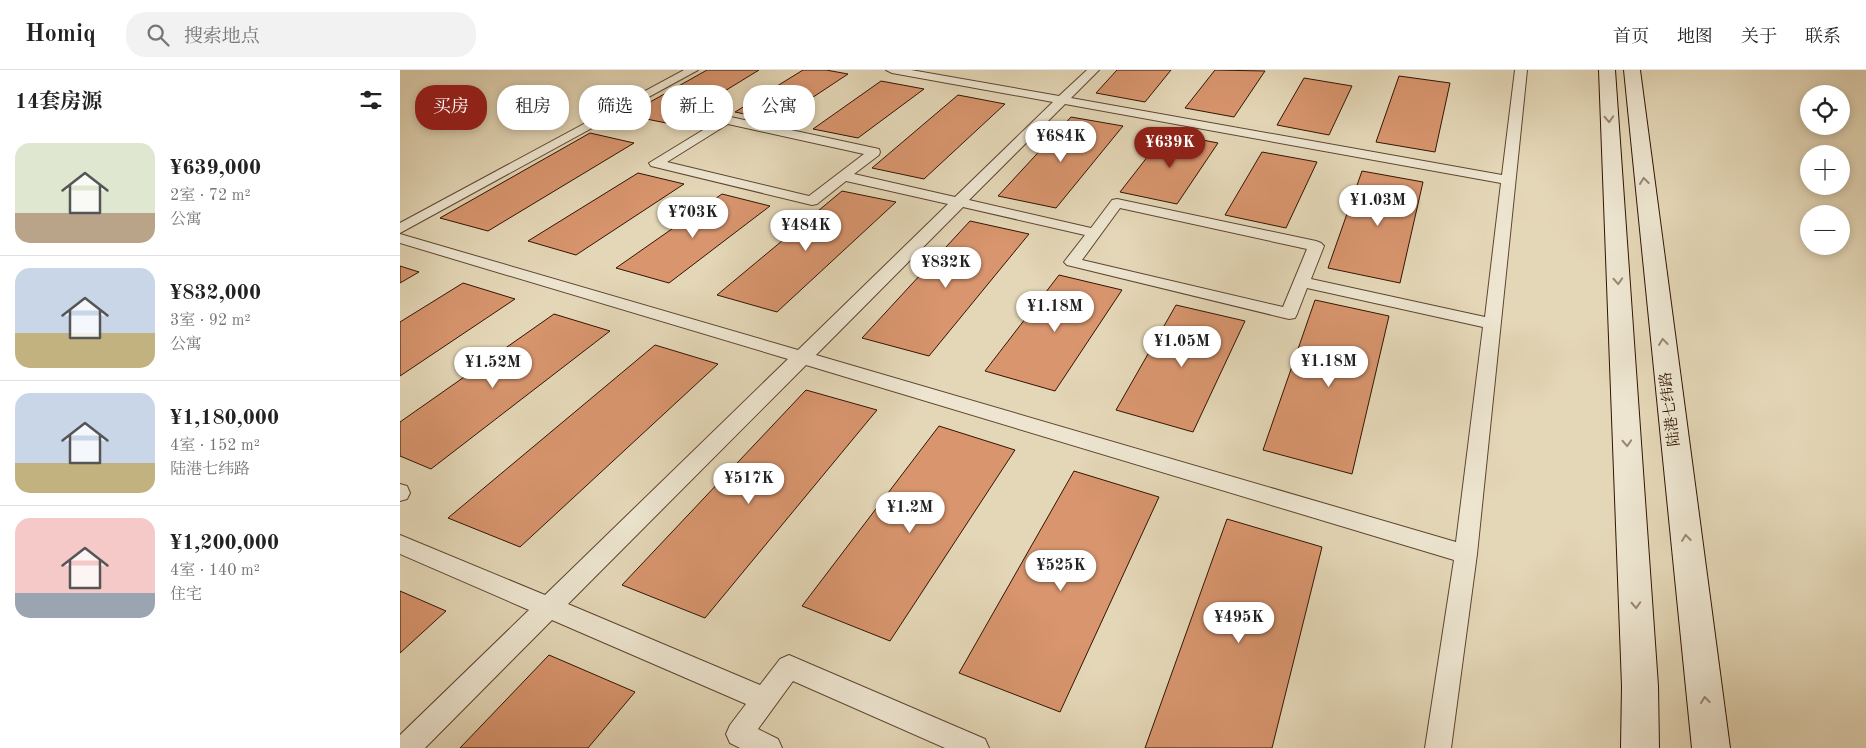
<!DOCTYPE html>
<html lang="zh">
<head>
<meta charset="utf-8">
<style>
  :root { --surface:#fff; --page:#f2f2f2; --text:#222; --muted:#767676; --line:#e0e0e0; --accent:#8f2418 }
  body { margin:0; font-family:"Old Standard TT","Noto Serif SC",serif; background:var(--page); color:var(--text); height:100vh; display:flex; flex-direction:column; font-size:19px; white-space:nowrap }
  * { box-sizing:border-box; margin:0 }
  p { font-size:16px; color:var(--muted) }
  .icon { flex:none; width:28px; height:28px; fill:none; stroke:currentColor; stroke-width:2; stroke-linecap:round; stroke-linejoin:round }
  .map { position:relative; flex:1; overflow:hidden }
  .panel { display:flex; flex-direction:column; background:var(--surface); width:400px }
  .panel>* { flex:none }
  .banner { position:absolute; left:15px; top:15px; width:475px; height:45px; display:flex; gap:10px }
  .tools { position:absolute; left:1400px; top:15px; display:grid; gap:10px }
  .tools a { display:grid; place-items:center; width:50px; height:50px; border-radius:50%; background:var(--surface); box-shadow:0 2px 8px #0003; font-size:25px }
  .price { position:absolute; translate:-50% -42px; padding:0 11px; border-radius:18px; background:#fff; color:#222; font-size:16px; line-height:32px; filter:drop-shadow(0 1px 2px #0008) }
  .price::after { content:''; position:absolute; left:50%; top:30px; width:15px; height:11px; margin-left:-8px; background:inherit; clip-path:polygon(0 0,100% 0,50% 100%) }
  .price.active { background:var(--accent); color:#fff }
  ul { padding:0; list-style:none }
  li { display:flex; align-items:center; gap:15px; height:125px; padding:0 15px }
  li+li { border-top:1px solid var(--line) }
  li span { display:grid; place-items:center; flex:none; width:140px; height:100px; border-radius:15px; color:#555 }
  li>.icon { margin-inline-start:auto }
  span .icon { width:60px; height:60px; fill:#fffc; stroke-width:1 }
  li b { font-size:21px }
  h2 { display:flex; justify-content:space-between; align-items:center; height:60px; padding:0 15px; font-size:21px }
  .pill { padding:0 18px; border-radius:20px; background:var(--surface); box-shadow:0 2px 8px #0003; font-size:18px; line-height:45px }
  .pill.active { background:var(--accent); color:#fff }
  header { display:flex; align-items:center; gap:30px; box-sizing:border-box; height:70px; padding:0 25px; background:var(--surface); border-bottom:1px solid var(--line) }
  header strong { font-size:24px }
  nav { display:flex; gap:28px; margin-inline-start:auto; font-size:18px }
  .search { width:350px; height:45px; background:var(--page); display:flex; align-items:center; gap:12px; box-sizing:border-box; padding:0 18px; border-radius:20px; color:var(--muted); font-size:19px }
  main { display:flex; flex:1; min-height:0 }
  .map>svg:first-child { display:block }
  .building { fill:#d8956e; stroke:#321400 }
  .lines { fill:none; stroke-linecap:round; stroke-linejoin:round }
  .lane-casing { stroke:#5e452e; stroke-width:2 }
  .secondary-casing { stroke:#321400; stroke-width:2 }
  .lane { fill:#ede5d0; fill-rule:evenodd }
  .secondary { fill:#ede5d0; fill-rule:evenodd }
  .oneway { stroke:#998772 }
  .labels { text-anchor:middle; dominant-baseline:central; stroke-width:4.5; stroke-linejoin:round; paint-order:stroke }
  .street-label { font-size:15px; fill:#321400; stroke:#ede5d0 }
</style>
</head>
<body>
<header>
<strong>Homiq</strong>
<div class="search"><svg class="icon" aria-label="search" viewBox="0 0 24 24"><circle cx="10" cy="10" r="6"/><path d="M15 15l6 6"/></svg>搜索地点</div>
<nav><a>首页</a><a>地图</a><a>关于</a><a>联系</a></nav>
</header>
<main>
<section class="panel">
<h2>14套房源<svg class="icon" aria-label="filters" viewBox="0 0 24 24"><path d="M4 7h16M4 17h16"/><circle cx="9" cy="7" r="2"/><circle cx="15" cy="17" r="2"/></svg></h2>
<ul>
<li><span style="background:linear-gradient(#dfe7d0 70%,#b9a48a 0)"><svg class="icon" aria-label="home" viewBox="0 0 24 24"><path d="M3 11l9-7 9 7M6 9v11h12V9"/></svg></span><div><b>¥639,000</b><p>2室 · 72 m²</p><p>公寓</p></div></li>
<li><span style="background:linear-gradient(#c9d6e8 65%,#c2b280 0)"><svg class="icon" aria-label="home" viewBox="0 0 24 24"><path d="M3 11l9-7 9 7M6 9v11h12V9"/></svg></span><div><b>¥832,000</b><p>3室 · 92 m²</p><p>公寓</p></div></li>
<li><span style="background:linear-gradient(#c9d6e8 70%,#c2b280 0)"><svg class="icon" aria-label="home" viewBox="0 0 24 24"><path d="M3 11l9-7 9 7M6 9v11h12V9"/></svg></span><div><b>¥1,180,000</b><p>4室 · 152 m²</p><p>陆港七纬路</p></div></li>
<li><span style="background:linear-gradient(#f6c9c9 75%,#9aa5b1 0)"><svg class="icon" aria-label="home" viewBox="0 0 24 24"><path d="M3 11l9-7 9 7M6 9v11h12V9"/></svg></span><div><b>¥1,200,000</b><p>4室 · 140 m²</p><p>住宅</p></div></li>
</ul>
</section>
<div class="map">
<svg width="1466" height="678" viewBox="0 0 1466 678">
  <rect width="100%" height="100%" fill="#e4d7b7"/>
  <filter id="stains"><feTurbulence type="fractalNoise" baseFrequency=".004" numOctaves="4"/><feColorMatrix values="0 0 0 0 .2 0 0 0 0 .09 0 0 0 0 .02 0 0 0 .5 -.17"/></filter>
  <radialGradient id="worn" r=".72"><stop offset=".6" stop-color="#630" stop-opacity="0"/><stop offset="1" stop-color="#630" stop-opacity=".3"/></radialGradient>
  <g class="building">
    <path d="M307,0H359L271,54L227,45Z"/>
    <path d="M403,0H426L448,4L377,51L335,42Z"/>
    <path d="M717,0H771L745,32L696,23Z"/>
    <path d="M815,0L865,1L834,47L785,38Z"/>
    <path d="M999,6L1050,13L1035,82L976,72Z"/>
    <path d="M904,8L952,16L929,65L877,55Z"/>
    <path d="M481,11L524,19L458,68L413,59Z"/>
    <path d="M558,25L605,34L524,109L472,98Z"/>
    <path d="M671,47L723,56L656,138L598,126Z"/>
    <path d="M190,63L234,73L88,161L40,148Z"/>
    <path d="M766,63L818,73L777,134L720,122Z"/>
    <path d="M862,82L917,92L886,158L825,145Z"/>
    <path d="M962,101L1023,112L1000,213L928,198Z"/>
    <path d="M238,103L284,114L176,185L128,171Z"/>
    <path d="M442,121L496,132L377,242L317,225Z"/>
    <path d="M322,124L370,136L269,213L216,198Z"/>
    <path d="M570,151L629,164L529,286L462,268Z"/>
    <path d="M0,196L19,202L0,213Z"/>
    <path d="M659,205L722,220L655,321L585,301Z"/>
    <path d="M63,213L115,229L0,306V252Z"/>
    <path d="M915,230L989,246L952,404L863,380Z"/>
    <path d="M776,235L845,251L793,362L716,340Z"/>
    <path d="M154,244L210,261L31,399L0,386V352Z"/>
    <path d="M255,275L318,294L120,477L48,448Z"/>
    <path d="M406,320L477,340L305,548L222,515Z"/>
    <path d="M539,356L615,380L490,571L402,536Z"/>
    <path d="M674,401L759,427L660,642L559,603Z"/>
    <path d="M827,449L922,477L872,678H745Z"/>
    <path d="M0,521L46,541L0,583Z"/>
    <path d="M149,585L235,622L188,678H60Z"/>
  </g>
  <g class="lines">
    <defs>
      <g id="lane">
        <path d="M284,0H298L0,163V153Z"/>
        <path d="M486,0H511L659,26L687,0H699L671,28L1102,105L1115,0H1127L1077,484L1051,678H1025L1054,490L406,295L168,534L360,615L380,589L389,585L585,669L589,678H545L393,611L358,659L378,669L382,678H340L330,673L326,664L330,655L346,634L152,550L25,678H0V665L129,540L0,484V465L145,525L388,289L0,173V164L398,280L548,134L446,111L417,134L412,135L251,96L249,93L326,46L479,79L480,82L479,85L454,104L555,127L653,32L492,3ZM665,34L1101,113L1085,247L911,209L924,176L921,173L916,171L717,129L712,130L691,158L569,130ZM328,54L464,84L409,126L267,92ZM563,137L685,165L664,192L667,195L889,249L895,248L897,244L907,218L1083,257L1056,472L416,285ZM720,138L907,179L883,237L682,190Z"/>
        <path d="M0,414L7,416L10,423L7,429L0,431Z"/>
      </g>
      <g id="secondary">
        <path d="M1199,0H1215L1258,616L1259,678H1221L1222,616Z"/>
        <path d="M1224,0H1240L1330,678H1292Z"/>
      </g>
    </defs>
    <use href="#lane" class="lane-casing"/>
    <use href="#secondary" class="secondary-casing"/>
    <use href="#lane" class="lane"/>
    <use href="#secondary" class="secondary"/>
  </g>
  <defs><path id="oneway-chevron" d="M-2-3.5L2.5 0L-2 3.5" fill="none" stroke-width="1.6" stroke-linecap="round" stroke-linejoin="round" transform="scale(1.25)"/></defs>
  <g class="oneway">
    <use href="#oneway-chevron" transform="translate(1209 49) rotate(87)"/>
    <use href="#oneway-chevron" transform="translate(1244 111) rotate(-97)"/>
    <use href="#oneway-chevron" transform="translate(1218 211) rotate(87)"/>
    <use href="#oneway-chevron" transform="translate(1263 272) rotate(-97)"/>
    <use href="#oneway-chevron" transform="translate(1227 373) rotate(87)"/>
    <use href="#oneway-chevron" transform="translate(1286 468) rotate(-97)"/>
    <use href="#oneway-chevron" transform="translate(1236 535) rotate(87)"/>
    <use href="#oneway-chevron" transform="translate(1305 630) rotate(-97)"/>
  </g>
  <g class="labels">
    <g class="street-label">
      <text transform="translate(1271 339) rotate(-97)">陆港七纬路</text>
    </g>
  </g>
  <rect width="100%" height="100%" filter="url(#stains)"/>
  <rect width="100%" height="100%" fill="url(#worn)"/>
</svg>
<div class="tools">
<a><svg class="icon" aria-label="locate" viewBox="0 0 24 24"><circle cx="12" cy="12" r="6"/><path d="M12 2v4M12 18v4M2 12h4M18 12h4"/></svg></a>
<a>+</a>
<a>−</a>
</div>
<b class="price" style="left:661px;top:93px">¥684K</b>
<b class="price active" style="left:770px;top:99px">¥639K</b>
<b class="price" style="left:978px;top:157px">¥1.03M</b>
<b class="price" style="left:293px;top:169px">¥703K</b>
<b class="price" style="left:406px;top:182px">¥484K</b>
<b class="price" style="left:546px;top:219px">¥832K</b>
<b class="price" style="left:655px;top:263px">¥1.18M</b>
<b class="price" style="left:782px;top:298px">¥1.05M</b>
<b class="price" style="left:929px;top:318px">¥1.18M</b>
<b class="price" style="left:93px;top:319px">¥1.52M</b>
<b class="price" style="left:349px;top:435px">¥517K</b>
<b class="price" style="left:510px;top:464px">¥1.2M</b>
<b class="price" style="left:661px;top:522px">¥525K</b>
<b class="price" style="left:839px;top:574px">¥495K</b>
<div class="banner">
<a class="pill active">买房</a>
<a class="pill">租房</a>
<a class="pill">筛选</a>
<a class="pill">新上</a>
<a class="pill">公寓</a>
</div>
</div>
</main>
</body>
</html>
